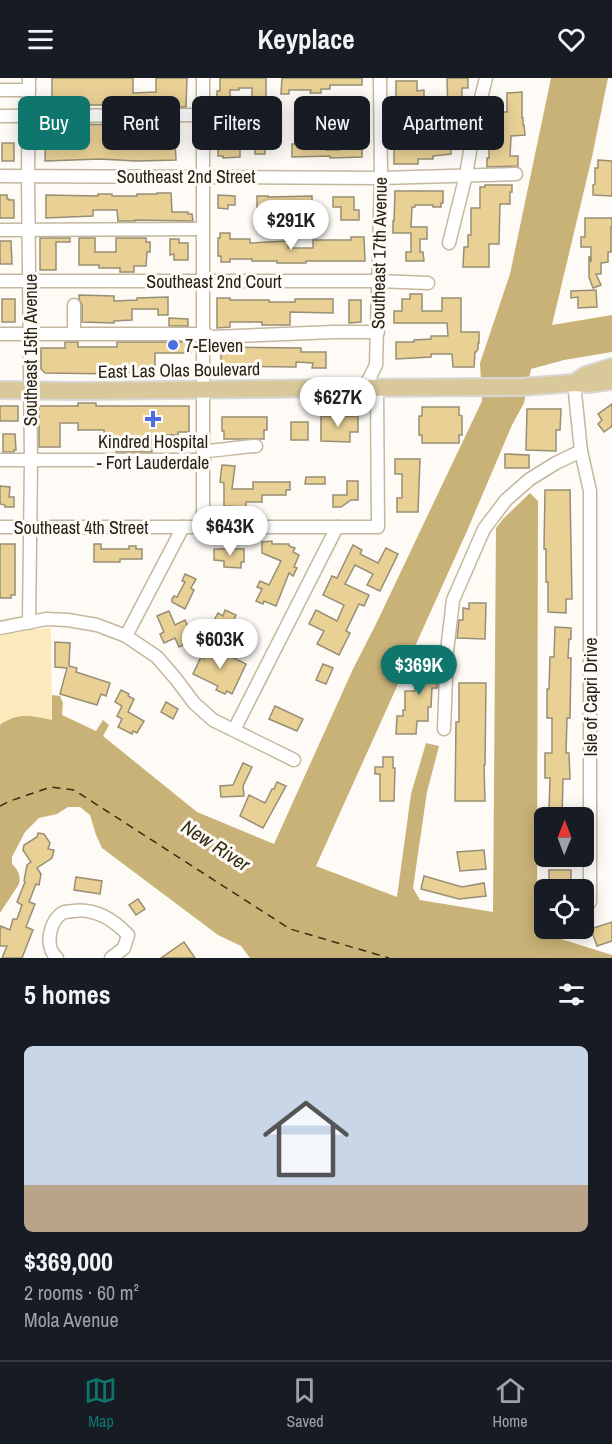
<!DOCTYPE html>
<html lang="en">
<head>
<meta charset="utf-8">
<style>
  :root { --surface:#171b24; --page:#20242c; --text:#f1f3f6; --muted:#9ea1a6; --line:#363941; --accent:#0f766e }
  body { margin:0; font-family:"Archivo Narrow",sans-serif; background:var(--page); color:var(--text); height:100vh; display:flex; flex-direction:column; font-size:22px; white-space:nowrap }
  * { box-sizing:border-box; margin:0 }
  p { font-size:20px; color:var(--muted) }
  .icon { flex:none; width:33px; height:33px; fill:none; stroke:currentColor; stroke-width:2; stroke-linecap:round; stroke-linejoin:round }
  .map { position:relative; height:880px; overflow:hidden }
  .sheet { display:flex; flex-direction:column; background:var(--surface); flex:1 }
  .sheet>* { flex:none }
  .guide { position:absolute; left:18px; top:18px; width:576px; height:54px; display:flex; gap:12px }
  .needle { width:39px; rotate:1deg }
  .fabs { position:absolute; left:534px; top:729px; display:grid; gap:12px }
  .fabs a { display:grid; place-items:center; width:60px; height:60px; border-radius:9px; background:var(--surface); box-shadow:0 3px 15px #0003; font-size:30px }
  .price { position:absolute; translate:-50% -51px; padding:0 14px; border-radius:21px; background:#fff; color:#222; font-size:20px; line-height:39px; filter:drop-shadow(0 2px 3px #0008) }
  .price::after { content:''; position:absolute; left:50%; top:36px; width:18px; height:14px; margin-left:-9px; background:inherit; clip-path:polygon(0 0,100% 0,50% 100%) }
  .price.active { background:var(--accent); color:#fff }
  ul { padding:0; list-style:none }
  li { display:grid; align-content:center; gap:12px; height:318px; padding:0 24px }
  li span { display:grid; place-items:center; height:186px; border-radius:9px; color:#555 }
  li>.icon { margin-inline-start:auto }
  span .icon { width:108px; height:108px; fill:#fffc; stroke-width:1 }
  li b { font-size:26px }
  h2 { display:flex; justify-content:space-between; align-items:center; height:72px; padding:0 24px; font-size:26px }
  .pill { padding:0 21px; border-radius:9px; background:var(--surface); box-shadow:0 3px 15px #0003; font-size:21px; line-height:54px }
  .pill.active { background:var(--accent); color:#fff }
  header { display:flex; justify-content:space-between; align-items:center; height:78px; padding:0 24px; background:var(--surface); font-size:27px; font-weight:700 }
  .dock { display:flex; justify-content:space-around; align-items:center; height:84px; border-top:2px solid var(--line); background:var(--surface); font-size:16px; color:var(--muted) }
  .dock a { display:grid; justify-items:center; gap:3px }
  .dock .active { color:var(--accent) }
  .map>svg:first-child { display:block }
  .green { fill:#fdeabc }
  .water { fill:#c9b278 }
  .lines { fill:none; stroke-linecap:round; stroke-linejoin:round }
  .ferry { stroke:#382d13; stroke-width:1.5; stroke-dasharray:8 6; stroke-linecap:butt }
  .building { fill:#e9d196; stroke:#988e74; stroke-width:1.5; fill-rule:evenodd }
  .minor-casing { stroke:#c3b89e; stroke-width:15 }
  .major-casing { stroke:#d8d7d5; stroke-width:20 }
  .minor { stroke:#fff; stroke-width:12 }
  .major { stroke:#d9c89a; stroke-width:16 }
  .poi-dot { fill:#4c6de1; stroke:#fefbf6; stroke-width:2 }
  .labels { text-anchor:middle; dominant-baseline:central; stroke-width:6; stroke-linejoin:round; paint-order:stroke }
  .street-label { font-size:18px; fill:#262218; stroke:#fefbf6 }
  .poi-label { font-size:18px; fill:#262218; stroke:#fefbf6; text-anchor:start }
  .water-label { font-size:20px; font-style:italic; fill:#382d13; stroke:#fefbf6 }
</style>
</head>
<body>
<header><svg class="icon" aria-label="menu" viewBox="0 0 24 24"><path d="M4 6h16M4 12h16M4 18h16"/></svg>Keyplace<svg class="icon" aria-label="heart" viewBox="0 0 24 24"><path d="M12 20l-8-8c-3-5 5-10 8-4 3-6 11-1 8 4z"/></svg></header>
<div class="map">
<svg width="612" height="880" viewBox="0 0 612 880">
  <rect width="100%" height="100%" fill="#fefbf6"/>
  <path class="green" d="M51,550L52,642C33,638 17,634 0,647V556L20,552Z"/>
  <path class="water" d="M551,0H608L592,79L552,247L612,237V274L564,282L531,291L524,325L512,347L467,453L316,788L397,819L411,716L426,665L439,668L427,714L413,810L420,822L493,834L496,450L503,441L530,415L538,423L537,846L545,856L612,877V880H250L241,868L218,857L102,770L96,757L90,737L80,729H68L57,736L39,740L25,754L12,779V786C18,792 21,797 19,806L0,835V647C17,634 33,638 52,642V617L60,618L63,625L62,637L96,653L103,642L109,647L103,658L197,734L274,766L353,591L376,546L482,323L480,285L510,196Z"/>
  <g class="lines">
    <path class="ferry" d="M0,728L10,723L51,709L74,712L290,851L389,880"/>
  </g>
  <g class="building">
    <path d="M52,0H133V15L156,14V0H187L186,29H136V27H52Z"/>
    <path d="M220,0H266V22H259V19H252V10H239V12H230L231,43H236L235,56H221L222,46H217V13H220Z"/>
    <path d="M282,0H362V7H330V11H321V15H310L311,12H289V16H281Z"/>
    <path d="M447,0H468V10H462V31H458V52H453L454,70H451V76L433,78V81H418V86H394V63H406V48H404V44H399L398,25H396V3H417V13L424,12V25H417L419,68L434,67L435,35H448Z"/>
    <path d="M522,14V40H523V47H524L525,57L511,58L510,78H518V88L487,89V80H489V66H491V49H495V46H498V40H501V34H507V15Z"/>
    <path d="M338,40H358V48H350V63H362V79L330,80V78L292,79V66H295V54H319V50L339,51ZM327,58H340V72H326Z"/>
    <path d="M46,46L146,47V52H153V54H162V63H175L176,82L137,83L100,81L45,83Z"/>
    <path d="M255,51H268V59H267V66H265V76H255Z"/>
    <rect x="2" y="65" width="12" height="18"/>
    <path d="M218,66H226L227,70H240V79L223,80V78H218Z"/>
    <path d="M598,82L612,83V118L593,117V107L595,106V90H598Z"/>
    <path d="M485,107H512V114H510V126H500L499,166H489V189H463L464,169H468V157H471V130H480V109H485Z"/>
    <path d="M395,113H443V125H441V129H433V127H415V129H412L411,149H427V161H420V174H423L424,183H406V174H411V155H393V143H394Z"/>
    <path d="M157,115H171L172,134H188V136H192L193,143L135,142V143H118L117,132H93V138L46,140V117L98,118V116H112V118H137V116H157Z"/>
    <path d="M0,117H7V121H9V122H14V140H0Z"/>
    <path d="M218,117L235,118V127H228V131L218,130Z"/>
    <path d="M257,118H268V119L312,118V125H309V137L257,138Z"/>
    <path d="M333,119H354V132H359V142H341V129H333Z"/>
    <path d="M585,140H612V149H611V174H608V184L601,185V196H596L601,207L593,210L589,199V178L591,184V169H581V159H585Z"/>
    <path d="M220,155H230V161H250V165L288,163V170H313V162H351V159H364L365,183H306V185H277V183H252V181H230V184H221V178H218V160H220Z"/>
    <path d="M40,160H70V164H56V192H40Z"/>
    <path d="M79,160H95V174H116V160H146V164H150V174H147L146,188H134V194H120V190H99V187H79Z"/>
    <path d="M170,161H179V165H188V182H174V176L170,177Z"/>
    <path d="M0,163H11L12,186H0Z"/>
    <path d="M596,212L597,229L578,230V219L571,220V213Z"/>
    <path d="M410,216H422V233H442V220H461V254H479V265H478V271L476,274H475L474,289H453L452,276H431V279L396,281V264H414V262L431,261V258H448L447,245H394V233H402V221H410Z"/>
    <path d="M79,217L114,218V223L137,222V220L168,219V237H158V231H132V242L114,243V245L82,244V227L79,221Z"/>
    <path d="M217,220H230V222H269V224H295V221H333V235L290,234V247H262V244H230V249L217,250Z"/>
    <rect x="2" y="221" width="13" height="23"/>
    <path d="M349,222H361V244L349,245Z"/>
    <path d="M169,240L188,241V248H169Z"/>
    <path d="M65,264H78V269H117V264H191V275H155V296H136V294L116,295V296L45,295L41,291V270H65Z"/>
    <path d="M221,269L301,270V274H326V290H312L313,285L296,284V289L221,288Z"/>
    <path d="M78,325H96V328H189V354H178V357H152V374H116V370H105L104,352H78V345H60V369H39V328H78Z"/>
    <path d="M612,326V348L604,354L598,346L602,342L598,336Z"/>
    <rect x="0" y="328" width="18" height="15"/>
    <path d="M422,329H459V337L462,338V357H459V365H422V357H419V338H422Z"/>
    <path d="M527,331H561L560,352H556V373L526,372Z"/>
    <path d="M321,338H358V354H350V364L321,363Z"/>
    <path d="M222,339H267V352H264V361H224V353H222Z"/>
    <rect x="291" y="344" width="17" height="18"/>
    <path d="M3,356H15L16,372H14V374H3Z"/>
    <path d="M505,376L529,377V390H505Z"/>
    <path d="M395,381H420L418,434H397V420H402V396H395Z"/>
    <path d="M222,387L235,388L232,411H253V404H290V412H286V417H262V424H246V429L224,428V405L220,404Z"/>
    <path d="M306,399H325V406H305Z"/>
    <path d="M347,403H358V422H351L341,429H333V417H347Z"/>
    <path d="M0,408L10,409L9,419H14V429H5V427L0,426Z"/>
    <path d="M545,412H570L572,521H566V535L548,534V504H546V471H544Z"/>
    <path d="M272,463V466H289V468L295,470L293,474L299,477L294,489L297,490L293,498L289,495L276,528L264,523L263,526L256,523L262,511L257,509L260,503L269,507L281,483L262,475V464Z"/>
    <path d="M0,466H15V517H11V520H0Z"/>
    <path d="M94,466H101V471H129V468H136V471H142V481H120V484H94Z"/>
    <path d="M353,467L362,472L360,476L378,485L386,470L398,476L380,513L367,507L373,496L355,487L345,506L369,517L364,528L359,526L346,553L350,555L339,577L317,566L324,553L309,546L316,532L337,543L344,527L323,517L332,498L337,500Z"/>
    <path d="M214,471H244V484H241V490L224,489V483L214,482Z"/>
    <path d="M185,496L196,501L191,510L194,512L185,531L172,524V521L174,518L177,519L185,504L182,503Z"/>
    <path d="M469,525H486L485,561L457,560L459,542H463V530L469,531Z"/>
    <path d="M225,532L236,537L229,552L213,544L218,535L223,538Z"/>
    <path d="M169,533L175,547L185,542L194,562L179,569L175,560L164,565L160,556L164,554L157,538Z"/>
    <path d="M555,549L571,550V561H569L568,580H571L570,640H567L566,675H569L570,701H563L562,740H546V733H549L550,700H545V675H552V640H547V611H549L550,579H554Z"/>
    <path d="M55,564L70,565L69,588L77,590L76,594L110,605L106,618L101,616L97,627L60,616L67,590L55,589Z"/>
    <path d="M211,566L219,570L218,572L246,586L232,616L227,613L225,616L216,612L218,608L193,596L201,579L204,580Z"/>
    <path d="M429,569L434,572L436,578L434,595H438L437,610H432L431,629H428V643H417L416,656H396L397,638H403V632H405V613H415V595H422L423,583L420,577L423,572Z"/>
    <path d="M323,586L333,590L326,606L316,602Z"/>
    <path d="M459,605H486L485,687H484L485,723H455L456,644H459Z"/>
    <path d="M121,612L129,616L128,618L134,621L128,634L144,643L137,655L133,653L132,656L118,649L122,641L117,638L122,628L115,624Z"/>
    <path d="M166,624L178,631L173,641L161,634Z"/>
    <path d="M275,628L303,641L297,653L269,641Z"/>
    <path d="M383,679H393V690H395L394,723H380V696H375V689H383Z"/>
    <path d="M243,685L252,689L243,708L244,718L221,719L220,708L233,707Z"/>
    <path d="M277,704L286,708L263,750L240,738L249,717L265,725L272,711H274Z"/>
    <path d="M38,755L44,756L50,765L48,771L54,772L52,780L37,790L41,796L39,807L36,806L29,824L35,826L26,849L33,852L22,880H2L7,868H0V852L1,848L10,852L13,841H17L22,827L17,824L25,804L24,803L27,787L31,784L23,772L24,767L37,759Z"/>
    <path d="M484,772L486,791L460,793L457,774Z"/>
    <path d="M549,792H571V812L549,811Z"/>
    <path d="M424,798L462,809L484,805L486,818L459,821L421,811Z"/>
    <path d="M76,799L102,803L100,816L74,812Z"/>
    <path d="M138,821L145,831L136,837L129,827Z"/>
    <path d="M612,844V863L597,868L593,857L575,856Z"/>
    <path d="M184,864L195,880H161Z"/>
  </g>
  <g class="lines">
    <defs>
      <g id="minor">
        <path d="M29,0L28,98L31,383L29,545"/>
        <path d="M203,0V449"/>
        <path d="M0,12H29"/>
        <path d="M0,38L204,37"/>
        <path d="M0,98L381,100L516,96"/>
        <path d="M0,152L203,151"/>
        <path d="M449,165L466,97L475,44L486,0"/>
        <path d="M0,203H378L428,205"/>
        <path d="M74,227V256"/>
        <path d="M0,256H204L213,259L334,254H378"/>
        <path d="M574,305L581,373L590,413V824"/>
        <path d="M362,310L369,301L376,287L381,100L380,0"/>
        <path d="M204,373C222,372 239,369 256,368"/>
        <path d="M0,382H204"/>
        <path d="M0,449H378L377,310"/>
        <path d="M0,550L46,541L68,542L97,547L126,558L157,579L176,601L194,625L213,642L294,682"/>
        <path d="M126,558L183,449"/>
        <path d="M444,651L447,573L453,522L484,451L506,422L530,401L556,385L581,373"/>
        <path d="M234,652L337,449"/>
        <path d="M57,880C44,869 49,842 64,834C65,834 72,833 73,833C95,830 113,841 128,857L124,870L111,880"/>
      </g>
      <g id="major">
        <path d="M577,303L586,297L612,289"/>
        <path d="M0,312L76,313L334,310L521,309L574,305L587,306L612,303"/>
      </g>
    </defs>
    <use href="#minor" class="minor-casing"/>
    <use href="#major" class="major-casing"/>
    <use href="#minor" class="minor"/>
    <use href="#major" class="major"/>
  </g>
  <g class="poi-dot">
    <circle cx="173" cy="267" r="6"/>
    <path d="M150 332h6v6h6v6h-6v6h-6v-6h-6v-6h6z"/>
  </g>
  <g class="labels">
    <g class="street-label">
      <text x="186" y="98">Southeast 2nd Street</text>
      <text transform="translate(379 175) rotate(-89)">Southeast 17th Avenue</text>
      <text x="214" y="203">Southeast 2nd Court</text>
      <text transform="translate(30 272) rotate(-90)">Southeast 15th Avenue</text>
      <text transform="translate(179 292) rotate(-1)">East Las Olas Boulevard</text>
      <text x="81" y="449">Southeast 4th Street</text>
      <text transform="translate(590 619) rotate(-90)">Isle of Capri Drive</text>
    </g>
    <g class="poi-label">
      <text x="185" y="267">7-Eleven</text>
      <text x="153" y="363" text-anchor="middle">Kindred Hospital<tspan x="153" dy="21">- Fort Lauderdale</tspan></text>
    </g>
    <g class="water-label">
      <text transform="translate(216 767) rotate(33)">New River</text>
    </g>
  </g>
</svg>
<div class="fabs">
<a><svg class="needle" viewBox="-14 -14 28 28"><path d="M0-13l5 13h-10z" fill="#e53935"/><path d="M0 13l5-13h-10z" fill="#9ea1a6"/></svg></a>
<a><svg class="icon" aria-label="locate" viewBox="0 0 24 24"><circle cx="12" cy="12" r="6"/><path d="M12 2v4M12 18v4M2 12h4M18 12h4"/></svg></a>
</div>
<b class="price" style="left:291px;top:173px">$291K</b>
<b class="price" style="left:338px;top:350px">$627K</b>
<b class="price" style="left:230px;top:479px">$643K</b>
<b class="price" style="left:220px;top:592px">$603K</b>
<b class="price active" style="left:419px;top:618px">$369K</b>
<div class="guide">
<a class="pill active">Buy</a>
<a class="pill">Rent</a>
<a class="pill">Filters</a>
<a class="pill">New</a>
<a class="pill">Apartment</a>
</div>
</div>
<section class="sheet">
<h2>5 homes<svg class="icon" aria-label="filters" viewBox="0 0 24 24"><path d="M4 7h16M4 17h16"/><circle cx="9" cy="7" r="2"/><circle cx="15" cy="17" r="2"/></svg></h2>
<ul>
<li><span style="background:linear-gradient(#c9d6e8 75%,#b9a48a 0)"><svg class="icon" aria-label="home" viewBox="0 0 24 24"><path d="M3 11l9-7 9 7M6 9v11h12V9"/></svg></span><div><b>$369,000</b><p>2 rooms · 60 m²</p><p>Mola Avenue</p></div></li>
</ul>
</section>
<nav class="dock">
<a class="active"><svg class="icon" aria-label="map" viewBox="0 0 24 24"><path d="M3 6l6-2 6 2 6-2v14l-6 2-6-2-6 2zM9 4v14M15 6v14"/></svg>Map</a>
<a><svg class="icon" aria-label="saved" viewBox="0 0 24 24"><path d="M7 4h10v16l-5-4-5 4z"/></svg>Saved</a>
<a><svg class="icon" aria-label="home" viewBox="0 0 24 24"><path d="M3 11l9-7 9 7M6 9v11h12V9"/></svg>Home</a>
</nav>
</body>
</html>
